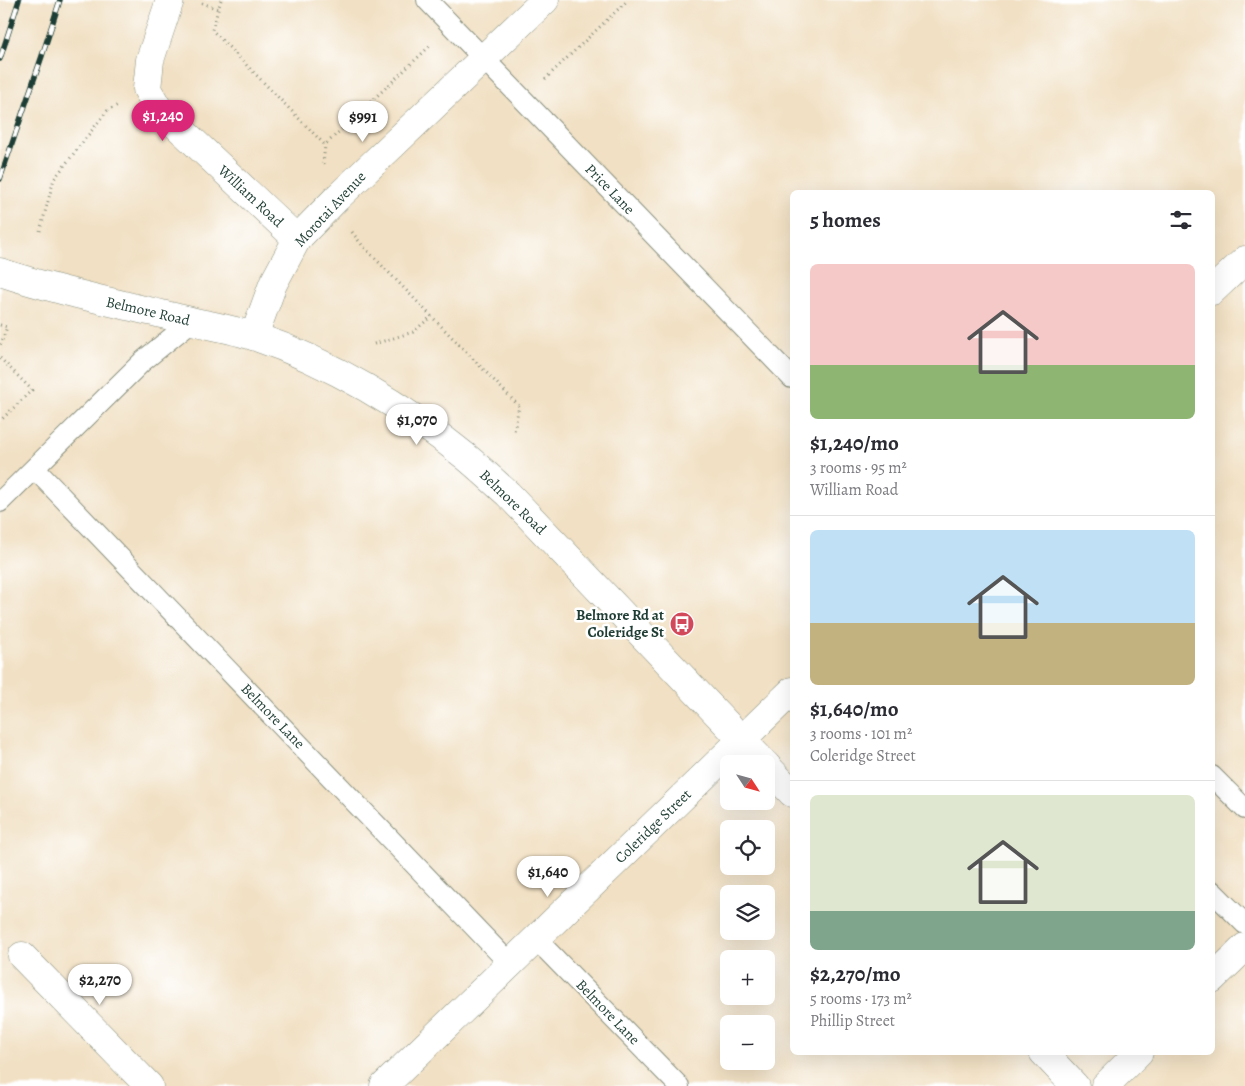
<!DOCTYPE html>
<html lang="en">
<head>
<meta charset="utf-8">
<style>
  :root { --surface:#fff; --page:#f7f7f7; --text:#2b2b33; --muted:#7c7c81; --line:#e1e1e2; --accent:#db2777 }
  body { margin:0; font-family:Alegreya,serif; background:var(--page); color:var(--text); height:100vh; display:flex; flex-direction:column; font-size:19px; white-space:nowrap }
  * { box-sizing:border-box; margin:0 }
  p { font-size:16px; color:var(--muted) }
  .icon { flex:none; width:28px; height:28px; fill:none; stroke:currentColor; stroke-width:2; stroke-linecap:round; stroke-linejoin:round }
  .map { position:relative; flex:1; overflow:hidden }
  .panel { position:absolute; left:790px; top:190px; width:425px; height:865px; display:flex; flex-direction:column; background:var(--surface); border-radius:8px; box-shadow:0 5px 20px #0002 }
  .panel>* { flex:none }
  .needle { width:32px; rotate:126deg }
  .buttons { position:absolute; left:720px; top:755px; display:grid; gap:10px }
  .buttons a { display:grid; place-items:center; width:55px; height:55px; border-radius:8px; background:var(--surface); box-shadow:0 5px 20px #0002; font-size:25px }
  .price { position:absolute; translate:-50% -42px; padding:0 11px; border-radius:18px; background:#fff; color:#222; font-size:16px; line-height:32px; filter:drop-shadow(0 1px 2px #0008) }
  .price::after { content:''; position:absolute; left:50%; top:30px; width:15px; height:11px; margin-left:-8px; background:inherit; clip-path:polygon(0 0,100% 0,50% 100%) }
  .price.active { background:var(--accent); color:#fff }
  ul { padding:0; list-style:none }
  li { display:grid; align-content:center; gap:10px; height:265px; padding:0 20px }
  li+li { border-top:1px solid var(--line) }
  li span { display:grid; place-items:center; height:155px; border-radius:8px; color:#555 }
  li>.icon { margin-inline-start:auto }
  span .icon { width:90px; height:90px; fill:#fffc; stroke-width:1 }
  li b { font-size:21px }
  h2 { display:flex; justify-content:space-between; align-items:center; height:60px; padding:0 20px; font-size:21px }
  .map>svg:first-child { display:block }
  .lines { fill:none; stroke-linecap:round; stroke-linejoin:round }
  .lane-casing { stroke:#888e7c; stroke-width:22 }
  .street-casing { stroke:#888e7c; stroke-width:29 }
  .secondary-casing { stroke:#888e7c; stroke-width:29 }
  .path { stroke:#888e7c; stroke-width:3; stroke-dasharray:1 4; stroke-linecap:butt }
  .lane { stroke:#fff; stroke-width:20 }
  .street { stroke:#fff; stroke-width:28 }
  .secondary { stroke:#fff; stroke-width:28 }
  .rail-casing { stroke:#1f3d34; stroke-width:5.5 }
  .rail { stroke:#fff; stroke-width:4; stroke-dasharray:11; stroke-linecap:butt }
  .labels { text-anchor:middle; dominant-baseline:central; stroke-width:5; stroke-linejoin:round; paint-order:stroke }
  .street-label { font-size:15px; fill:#1f3d34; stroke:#fff }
  .poi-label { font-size:15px; font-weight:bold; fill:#1f3d34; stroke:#fff; text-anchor:end }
</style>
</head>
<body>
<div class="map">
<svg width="1245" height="1086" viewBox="0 0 1245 1086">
  <rect width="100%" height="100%" fill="#fff"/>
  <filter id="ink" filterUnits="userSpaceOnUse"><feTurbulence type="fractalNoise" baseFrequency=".02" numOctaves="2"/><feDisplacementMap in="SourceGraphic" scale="10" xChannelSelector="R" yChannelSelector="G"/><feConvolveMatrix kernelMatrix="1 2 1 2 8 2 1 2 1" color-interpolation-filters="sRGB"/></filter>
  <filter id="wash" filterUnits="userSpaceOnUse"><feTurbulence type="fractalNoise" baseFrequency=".0096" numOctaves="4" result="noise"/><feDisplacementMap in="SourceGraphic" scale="20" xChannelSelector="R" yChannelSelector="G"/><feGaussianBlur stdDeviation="1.12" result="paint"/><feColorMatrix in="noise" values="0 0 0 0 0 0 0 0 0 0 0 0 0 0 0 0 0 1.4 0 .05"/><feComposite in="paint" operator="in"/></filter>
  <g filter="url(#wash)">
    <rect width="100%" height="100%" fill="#f1e0c3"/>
  </g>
  <g filter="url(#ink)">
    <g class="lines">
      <defs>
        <g id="lane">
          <path d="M427,0L792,378"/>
          <path d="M35,469L510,964"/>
          <path d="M0,502L143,361L192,321"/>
          <path d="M1212,776L1245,809"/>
          <path d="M1212,891L1245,924"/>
          <path d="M536,939L679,1086"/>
        </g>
        <g id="street">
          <path d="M170,0L150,60L147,89L158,108L297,239"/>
          <path d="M1212,291L1245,260"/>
          <path d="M254,336L273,284L297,239L337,198L545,0"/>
          <path d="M22,956L149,1086"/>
          <path d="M1212,979L1245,947"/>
          <path d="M384,1086L792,691"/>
          <path d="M1105,1086L1139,1052"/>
        </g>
        <g id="secondary">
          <path d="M0,272C60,292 122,304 183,319C207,325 233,329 256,337C330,362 405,407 465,456C480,468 493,481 508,494L765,764"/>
          <path d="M766,765L792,793"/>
          <path d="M1043,1052L1075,1086"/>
        </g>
      </defs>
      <use href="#lane" class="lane-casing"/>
      <use href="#street" class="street-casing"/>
      <use href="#secondary" class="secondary-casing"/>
      <g class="path">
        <path d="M221,0L212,30L325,145L430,46"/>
        <path d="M202,3L218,9"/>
        <path d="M545,79L628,0"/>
        <path d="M323,164L325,145"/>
        <path d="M40,231L54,179L107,111L118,105"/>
        <path d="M352,232L362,245L519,406L514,432"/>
        <path d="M0,325L7,327L0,346"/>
        <path d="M374,344L413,332L432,316"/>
        <path d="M0,358L32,390L0,421"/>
      </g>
      <use href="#lane" class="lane"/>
      <use href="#street" class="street"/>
      <use href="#secondary" class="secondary"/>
      <defs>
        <g id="rail">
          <path d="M0,59L19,0"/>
          <path d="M0,179L42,56L60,0"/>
        </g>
      </defs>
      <use href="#rail" class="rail-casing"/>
      <use href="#rail" class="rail"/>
    </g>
  </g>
  <defs>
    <symbol id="bus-disc" viewBox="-11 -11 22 22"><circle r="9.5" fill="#d1495b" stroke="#fff"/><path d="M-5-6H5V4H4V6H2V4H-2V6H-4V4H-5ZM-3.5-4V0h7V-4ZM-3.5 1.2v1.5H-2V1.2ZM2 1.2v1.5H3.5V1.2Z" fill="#fff"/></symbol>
  </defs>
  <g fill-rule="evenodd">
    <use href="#bus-disc" x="668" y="610" width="28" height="28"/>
  </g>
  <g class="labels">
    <g class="street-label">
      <text transform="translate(610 189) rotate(46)">Price Lane</text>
      <text transform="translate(251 196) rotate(43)">William Road</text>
      <text transform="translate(330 209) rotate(-47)">Morotai Avenue</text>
      <text transform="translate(148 311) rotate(13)">Belmore Road</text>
      <text transform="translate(513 502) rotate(44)">Belmore Road</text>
      <text transform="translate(273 716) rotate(46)">Belmore Lane</text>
      <text transform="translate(653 826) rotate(-44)">Coleridge Street</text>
      <text transform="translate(608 1012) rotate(46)">Belmore Lane</text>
    </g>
    <g class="poi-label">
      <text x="664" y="615">Belmore Rd at<tspan x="664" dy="17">Coleridge St</tspan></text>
    </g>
  </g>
</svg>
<div class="buttons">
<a><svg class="needle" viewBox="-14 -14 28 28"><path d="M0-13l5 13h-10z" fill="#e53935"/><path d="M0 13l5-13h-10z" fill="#7c7c81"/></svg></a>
<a><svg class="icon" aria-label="locate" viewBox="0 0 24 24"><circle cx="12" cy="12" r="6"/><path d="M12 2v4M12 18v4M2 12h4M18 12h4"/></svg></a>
<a><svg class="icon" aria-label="layers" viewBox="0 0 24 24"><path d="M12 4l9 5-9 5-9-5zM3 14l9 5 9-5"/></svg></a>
<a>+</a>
<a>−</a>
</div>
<b class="price active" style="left:163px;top:142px">$1,240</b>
<b class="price" style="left:363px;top:143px">$991</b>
<b class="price" style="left:417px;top:446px">$1,070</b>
<b class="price" style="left:548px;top:898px">$1,640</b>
<b class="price" style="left:100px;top:1006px">$2,270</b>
<section class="panel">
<h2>5 homes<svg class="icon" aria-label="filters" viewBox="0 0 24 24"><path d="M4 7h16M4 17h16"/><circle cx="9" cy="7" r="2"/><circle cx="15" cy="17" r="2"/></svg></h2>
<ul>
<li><span style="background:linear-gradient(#f6c9c9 65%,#8fb573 0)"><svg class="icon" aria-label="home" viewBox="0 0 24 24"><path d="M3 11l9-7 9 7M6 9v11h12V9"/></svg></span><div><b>$1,240/mo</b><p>3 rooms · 95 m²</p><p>William Road</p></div></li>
<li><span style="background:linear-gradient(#bfe0f5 60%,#c2b280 0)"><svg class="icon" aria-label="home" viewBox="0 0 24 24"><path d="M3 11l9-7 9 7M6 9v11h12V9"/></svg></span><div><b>$1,640/mo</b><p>3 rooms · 101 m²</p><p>Coleridge Street</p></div></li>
<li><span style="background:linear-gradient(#dfe7d0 75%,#7fa58c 0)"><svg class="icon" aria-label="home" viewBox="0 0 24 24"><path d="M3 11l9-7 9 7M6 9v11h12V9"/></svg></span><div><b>$2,270/mo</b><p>5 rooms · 173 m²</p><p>Phillip Street</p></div></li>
</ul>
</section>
</div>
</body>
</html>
